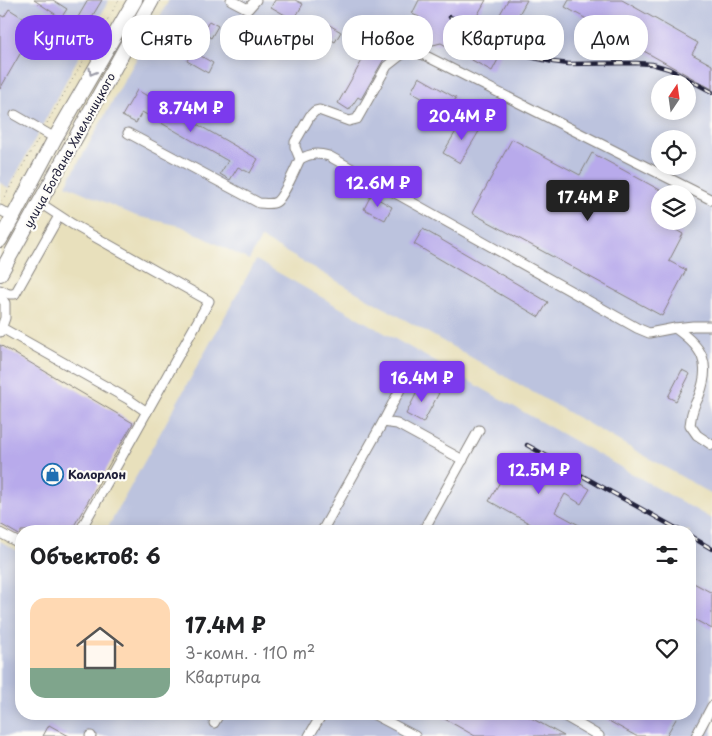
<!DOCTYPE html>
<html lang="ru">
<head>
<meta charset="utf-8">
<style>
  :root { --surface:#fff; --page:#f6f6f6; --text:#202124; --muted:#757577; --line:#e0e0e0; --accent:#7c3aed }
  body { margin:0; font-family:"Playpen Sans",sans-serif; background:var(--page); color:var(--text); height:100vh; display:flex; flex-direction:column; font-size:19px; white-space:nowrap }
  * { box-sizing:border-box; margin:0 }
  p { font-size:16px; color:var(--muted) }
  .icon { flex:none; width:28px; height:28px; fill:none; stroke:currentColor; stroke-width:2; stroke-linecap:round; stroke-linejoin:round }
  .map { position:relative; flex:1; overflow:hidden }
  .details { position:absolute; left:15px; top:525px; width:681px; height:195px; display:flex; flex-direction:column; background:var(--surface); border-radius:20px; box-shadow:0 2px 12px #0003 }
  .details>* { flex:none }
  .banner { position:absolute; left:15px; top:15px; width:682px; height:45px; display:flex; gap:10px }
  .needle { width:32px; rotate:13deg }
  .buttons { position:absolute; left:651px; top:75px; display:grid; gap:10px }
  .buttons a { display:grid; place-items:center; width:45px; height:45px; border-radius:50%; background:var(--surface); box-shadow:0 2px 12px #0003; font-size:25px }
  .price { position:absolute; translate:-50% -42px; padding:0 11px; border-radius:5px; background:var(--accent); color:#fff; font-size:16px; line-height:32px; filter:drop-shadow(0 1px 2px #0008) }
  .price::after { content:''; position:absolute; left:50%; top:30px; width:15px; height:11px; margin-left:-8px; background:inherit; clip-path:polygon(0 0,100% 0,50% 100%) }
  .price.on { background:#222; color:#fff }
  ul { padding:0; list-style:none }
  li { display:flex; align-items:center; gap:15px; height:125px; padding:0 15px }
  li+li { border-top:1px solid var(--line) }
  li span { display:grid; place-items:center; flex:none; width:140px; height:100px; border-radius:15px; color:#555 }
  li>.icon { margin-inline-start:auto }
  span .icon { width:60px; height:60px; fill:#fffc; stroke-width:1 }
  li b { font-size:21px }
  h2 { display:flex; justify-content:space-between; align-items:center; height:60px; padding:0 15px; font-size:21px }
  .chip { padding:0 18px; border-radius:20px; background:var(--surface); box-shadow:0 2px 12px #0003; font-size:18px; line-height:45px }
  .chip.on { background:var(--accent); color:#fff }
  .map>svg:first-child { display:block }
  .industrial { fill:#bcc3de; fill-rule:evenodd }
  .building { fill:#b8aaeb }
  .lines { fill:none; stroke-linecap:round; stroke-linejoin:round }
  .minor-casing { stroke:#85817c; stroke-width:11 }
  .highway-casing { stroke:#85817c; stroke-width:16 }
  .path { stroke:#85817c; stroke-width:1; stroke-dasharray:1 4; stroke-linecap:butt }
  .minor { stroke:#fff; stroke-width:9 }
  .highway { stroke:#fff; stroke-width:14 }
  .rail-casing { stroke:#22223b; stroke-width:4.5 }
  .rail { stroke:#fdfcf7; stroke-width:2.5; stroke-dasharray:8; stroke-linecap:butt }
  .oneway { stroke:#9c9ca7 }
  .labels { text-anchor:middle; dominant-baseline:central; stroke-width:4.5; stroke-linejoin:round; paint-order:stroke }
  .street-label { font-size:12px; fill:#22223b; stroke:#fdfcf7 }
  .poi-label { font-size:12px; font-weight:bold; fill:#22223b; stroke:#fdfcf7; text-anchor:start }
</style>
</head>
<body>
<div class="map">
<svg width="712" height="736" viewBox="0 0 712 736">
  <rect width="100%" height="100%" fill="#fdfcf7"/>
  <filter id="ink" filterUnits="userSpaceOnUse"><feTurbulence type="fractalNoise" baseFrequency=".02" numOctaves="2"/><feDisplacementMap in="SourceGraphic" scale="10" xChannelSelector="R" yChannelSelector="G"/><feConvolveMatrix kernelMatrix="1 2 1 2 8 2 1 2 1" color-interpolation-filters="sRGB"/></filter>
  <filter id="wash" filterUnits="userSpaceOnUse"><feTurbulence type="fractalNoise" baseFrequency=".0096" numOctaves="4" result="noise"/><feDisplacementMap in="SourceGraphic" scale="20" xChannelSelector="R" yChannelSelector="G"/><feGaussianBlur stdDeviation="1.12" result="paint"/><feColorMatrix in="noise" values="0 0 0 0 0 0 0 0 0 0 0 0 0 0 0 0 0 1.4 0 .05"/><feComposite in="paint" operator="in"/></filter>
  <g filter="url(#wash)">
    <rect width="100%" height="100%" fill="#e8e0bc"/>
    <g class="industrial">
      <path d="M0,0H109L9,188L0,183Z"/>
      <path d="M169,0H712V494L261,238L249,260L181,226L136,216L66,185ZM660,84H688V111H660ZM660,139H688V166H660ZM660,194H688V221H660Z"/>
      <path d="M256,260L712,519V736H0V541L21,553V714H690V531H106Z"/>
    </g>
    <g id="blocks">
      <g class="building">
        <path d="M34,0H53L67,9L61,18Z"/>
        <path d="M88,0H102L84,30L74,24Z"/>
        <path d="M275,0H295L303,4L294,20L271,7Z"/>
        <path d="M419,0H486L469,30L489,41L499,23L496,21L508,0H527L508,34L517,39L512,47L506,44L492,71L441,43L433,45L428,40L421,39L416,34L410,33L406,29L408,23L419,17L412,14Z"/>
        <path d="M569,0H622L698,43L692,54L712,65V89L565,7Z"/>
        <path d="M9,9L36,26L0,89V15L4,17Z"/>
        <path d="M321,20L341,32L335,42L315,31Z"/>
        <path d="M209,21L218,26L211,38L203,33Z"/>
        <path d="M383,25L397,32L390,45L376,37Z"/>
        <path d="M368,50L384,59L361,99L358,97L349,110L338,103Z"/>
        <path d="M192,51L213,63L208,73L187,61Z"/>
        <path d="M419,77L456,98L448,113L411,92Z"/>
        <path d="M137,90L258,159L250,173L238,167L230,180L220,174L228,161L142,112L136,123L122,116Z"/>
        <path d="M464,118L481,128L460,163L443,153Z"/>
        <path d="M512,139L580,175L592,153L660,190V221H674L671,227L683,234L669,261L686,270L662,316L472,213Z"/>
        <path d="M371,195L392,207L385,220L364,209Z"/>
        <path d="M423,229L548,302L539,317L414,244Z"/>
        <path d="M0,345L133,423L71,531H21V536L0,524Z"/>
        <path d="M682,370L690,374L676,401L668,397Z"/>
        <path d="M421,384L439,393L423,423L406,414Z"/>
        <path d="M530,453L590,489L581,504L565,494L555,512L590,531H543L489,501L505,473L514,478Z"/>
        <path d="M690,581L712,593V629L690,617Z"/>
        <path d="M436,714H524L564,736H475Z"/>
        <path d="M596,714H679L666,736H636Z"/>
        <path d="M49,725L69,736H43Z"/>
      </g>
    </g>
  </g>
  <g filter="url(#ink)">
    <use href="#blocks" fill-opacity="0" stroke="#85817c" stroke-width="1"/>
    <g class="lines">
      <defs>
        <g id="minor">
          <path d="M231,0L248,9L256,0"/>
          <path d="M15,115L55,138"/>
          <path d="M128,133L259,203C264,203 271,205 276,202C283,198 296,167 300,159L295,147V142L310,116L315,111L319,110L349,121L357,119L387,66L401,55L408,51L424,55L712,200"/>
          <path d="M300,159C312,153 317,153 329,156L637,328L649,333L675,328L693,326H712"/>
          <path d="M40,203L72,224L209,301L80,531"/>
          <path d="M0,210L13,217"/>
          <path d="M0,290L9,294H15L59,216"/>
          <path d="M0,296L5,303V318L0,332"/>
          <path d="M2,328L128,399L147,412"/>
          <path d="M675,328C702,347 712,362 699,396C697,401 694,405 693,410C691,415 691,420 690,425L697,435L712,445"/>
          <path d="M383,422L406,378"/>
          <path d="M322,531L383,422L397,424L463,460"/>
          <path d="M423,531L479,430"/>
          <path d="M0,533L21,544"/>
          <path d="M373,714L415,736"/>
          <path d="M561,714L599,736"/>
          <path d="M214,723L219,714"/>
          <path d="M90,736H91"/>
          <path d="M309,736L322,714"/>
          <path d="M696,736L712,706"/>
        </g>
        <g id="highway">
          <path d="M0,240L13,217L55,138L135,0"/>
          <path d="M0,274L152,0"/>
        </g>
      </defs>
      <use href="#minor" class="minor-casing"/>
      <use href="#highway" class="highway-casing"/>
      <g class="path">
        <path d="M47,123L119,0"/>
        <path d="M2,201L39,138"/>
      </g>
      <use href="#minor" class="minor"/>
      <use href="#highway" class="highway"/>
      <defs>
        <g id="rail">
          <path d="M450,17L511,50L526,56L553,62L569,64L636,63L652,64L669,69L712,92"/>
          <path d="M527,445L681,531"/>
          <path d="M690,536L712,549"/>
        </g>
      </defs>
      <use href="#rail" class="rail-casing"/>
      <use href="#rail" class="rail"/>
    </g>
    <defs><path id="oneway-chevron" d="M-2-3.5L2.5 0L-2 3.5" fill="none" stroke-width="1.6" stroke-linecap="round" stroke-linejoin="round" transform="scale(1.25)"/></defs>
    <use class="oneway" href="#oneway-chevron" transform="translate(92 72) rotate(120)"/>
  </g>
  <defs>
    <symbol id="shop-ring" viewBox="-11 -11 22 22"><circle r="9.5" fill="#fdfcf7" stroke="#1f6fb2" stroke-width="1.5"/><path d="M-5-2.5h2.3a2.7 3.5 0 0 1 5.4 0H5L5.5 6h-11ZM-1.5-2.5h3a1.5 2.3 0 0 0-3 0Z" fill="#1f6fb2"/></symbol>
  </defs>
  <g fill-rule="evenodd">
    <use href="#shop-ring" x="40" y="462" width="25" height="25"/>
  </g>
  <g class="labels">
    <g class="street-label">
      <text transform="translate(69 150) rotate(-61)">улица Богдана Хмельницкого</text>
    </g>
    <g class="poi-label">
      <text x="68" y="474">Колорлон</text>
    </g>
  </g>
</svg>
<div class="buttons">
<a><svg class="needle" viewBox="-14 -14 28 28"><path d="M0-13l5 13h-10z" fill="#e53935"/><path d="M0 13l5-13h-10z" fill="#757577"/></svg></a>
<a><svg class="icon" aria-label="locate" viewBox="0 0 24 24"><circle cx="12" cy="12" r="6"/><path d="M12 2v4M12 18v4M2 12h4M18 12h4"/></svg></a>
<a><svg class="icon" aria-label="layers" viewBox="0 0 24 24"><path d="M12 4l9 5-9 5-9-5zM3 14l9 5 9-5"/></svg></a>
</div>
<b class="price" style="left:191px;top:133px">8.74M ₽</b>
<b class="price" style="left:462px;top:141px">20.4M ₽</b>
<b class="price" style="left:378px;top:208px">12.6M ₽</b>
<b class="price on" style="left:588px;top:222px">17.4M ₽</b>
<b class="price" style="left:422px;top:403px">16.4M ₽</b>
<b class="price" style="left:539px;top:495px">12.5M ₽</b>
<div class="banner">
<a class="chip on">Купить</a>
<a class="chip">Снять</a>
<a class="chip">Фильтры</a>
<a class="chip">Новое</a>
<a class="chip">Квартира</a>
<a class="chip">Дом</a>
</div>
<section class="details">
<h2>Объектов: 6<svg class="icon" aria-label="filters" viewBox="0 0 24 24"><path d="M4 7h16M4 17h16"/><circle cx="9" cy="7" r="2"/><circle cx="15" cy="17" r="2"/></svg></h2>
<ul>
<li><span style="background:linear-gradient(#ffd9b3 70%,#7fa58c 0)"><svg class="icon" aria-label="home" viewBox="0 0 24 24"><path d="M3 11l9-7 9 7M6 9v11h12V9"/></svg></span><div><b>17.4M ₽</b><p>3-комн. · 110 m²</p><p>Квартира</p></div><svg class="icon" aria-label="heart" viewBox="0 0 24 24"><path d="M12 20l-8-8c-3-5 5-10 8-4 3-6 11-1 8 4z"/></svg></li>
</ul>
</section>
</div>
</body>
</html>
